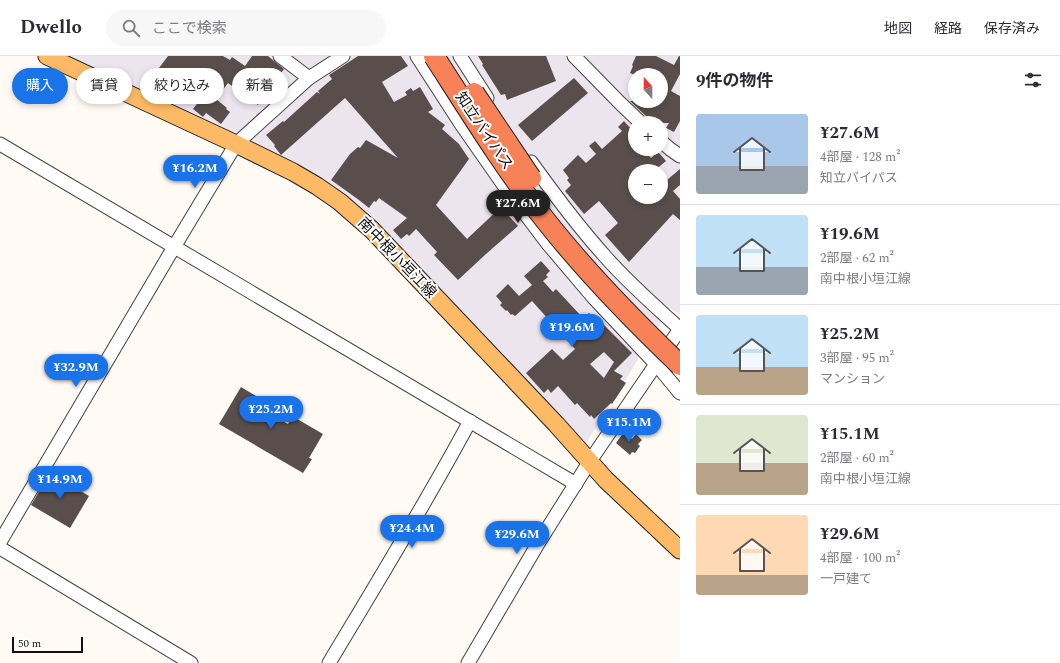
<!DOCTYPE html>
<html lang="ja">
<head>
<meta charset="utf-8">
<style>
  :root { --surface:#fff; --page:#f7f7f7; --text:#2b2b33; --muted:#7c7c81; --line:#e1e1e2; --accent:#1a73e8 }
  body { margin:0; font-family:Spectral,"Noto Sans JP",serif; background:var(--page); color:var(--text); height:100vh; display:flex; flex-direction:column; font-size:15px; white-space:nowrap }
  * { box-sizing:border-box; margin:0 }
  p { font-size:13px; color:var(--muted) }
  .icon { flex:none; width:22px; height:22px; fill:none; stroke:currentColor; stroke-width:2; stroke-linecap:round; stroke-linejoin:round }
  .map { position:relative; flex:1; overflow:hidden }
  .drawer { display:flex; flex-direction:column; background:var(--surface); width:380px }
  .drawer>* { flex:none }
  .hud { position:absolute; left:12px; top:12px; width:380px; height:36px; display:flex; gap:8px }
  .needle { width:26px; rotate:339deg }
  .tools { position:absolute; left:628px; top:12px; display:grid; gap:8px }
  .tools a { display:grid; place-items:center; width:40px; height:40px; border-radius:50%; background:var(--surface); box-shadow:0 2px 6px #0003; font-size:20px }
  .scale { position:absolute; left:12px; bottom:10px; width:71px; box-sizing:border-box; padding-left:4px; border:2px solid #101010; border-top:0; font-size:11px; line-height:14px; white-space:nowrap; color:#101010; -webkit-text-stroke:3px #fff; paint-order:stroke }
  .price { position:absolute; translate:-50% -34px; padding:0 9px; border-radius:14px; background:var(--accent); color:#fff; font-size:13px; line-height:26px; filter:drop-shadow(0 1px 2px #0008) }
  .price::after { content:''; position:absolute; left:50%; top:24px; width:12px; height:9px; margin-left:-6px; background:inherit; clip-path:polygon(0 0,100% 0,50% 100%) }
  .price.on { background:#222; color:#fff }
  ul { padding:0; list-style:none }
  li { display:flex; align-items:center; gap:12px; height:100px; padding:0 16px }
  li+li { border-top:1px solid var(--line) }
  li span { display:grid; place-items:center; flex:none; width:112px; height:80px; border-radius:4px; color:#555 }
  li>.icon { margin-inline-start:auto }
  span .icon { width:48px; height:48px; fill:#fffc; stroke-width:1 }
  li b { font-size:17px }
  h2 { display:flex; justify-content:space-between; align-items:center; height:48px; padding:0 16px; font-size:17px }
  .chip { padding:0 14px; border-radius:18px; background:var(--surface); box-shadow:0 2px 6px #0003; font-size:14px; line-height:36px }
  .chip.on { background:var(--accent); color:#fff }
  header { display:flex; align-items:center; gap:24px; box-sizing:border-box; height:56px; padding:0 20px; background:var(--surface); border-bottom:1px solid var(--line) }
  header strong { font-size:19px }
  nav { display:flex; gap:22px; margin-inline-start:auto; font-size:14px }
  .search { width:280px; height:36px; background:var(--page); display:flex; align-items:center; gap:10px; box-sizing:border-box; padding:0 14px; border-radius:22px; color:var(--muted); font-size:15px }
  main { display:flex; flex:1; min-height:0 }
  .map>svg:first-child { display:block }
  .industrial { fill:#ece5ee; fill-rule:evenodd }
  .building { fill:#594e4c; fill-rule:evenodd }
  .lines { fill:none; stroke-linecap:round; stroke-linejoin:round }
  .minor-casing { stroke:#434343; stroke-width:15 }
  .major-casing { stroke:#212121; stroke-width:19 }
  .minor { stroke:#fff; stroke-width:13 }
  .major { stroke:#fcba66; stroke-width:17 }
  .highway-bridge-casing { stroke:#212121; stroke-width:22; stroke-linecap:butt }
  .highway-bridge { stroke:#f88258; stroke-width:20 }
  .labels { text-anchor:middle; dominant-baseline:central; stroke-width:4; stroke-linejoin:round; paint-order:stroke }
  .street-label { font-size:15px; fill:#101010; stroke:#fff }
</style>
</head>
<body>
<header>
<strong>Dwello</strong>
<div class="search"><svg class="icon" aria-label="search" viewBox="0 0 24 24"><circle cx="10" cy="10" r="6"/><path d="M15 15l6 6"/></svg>ここで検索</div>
<nav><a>地図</a><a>経路</a><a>保存済み</a></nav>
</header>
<main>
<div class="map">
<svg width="680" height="607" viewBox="0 0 680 607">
  <rect width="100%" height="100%" fill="#fffaf3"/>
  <path class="industrial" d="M66,0H680V259L670,252L585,389L401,193L366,157L323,122L231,79ZM635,19H661V45H635ZM635,67H661V93H635ZM635,115H661V141H635Z"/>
  <g class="building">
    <path d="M168,0H223L230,4L232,1L245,10L252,0H268L284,13L258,49L228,27L216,43L227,52L226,53L230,56L221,68L206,57L203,61L193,53L200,44L174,25L175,23L159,12Z"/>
    <path d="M358,0H401L408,10L382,26L394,46L407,39L405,36L411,32L413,35L420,31L433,53L428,56L445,69L442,73L459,88L469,103L436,149L467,183L502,150L508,157L507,158L518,170L486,198L458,224L434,199L437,196L416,173L409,180L407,178L401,183L393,174L407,162L379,142L376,146L374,145L369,152L359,144L331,124L350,98L358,91L360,92L366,84L398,102L345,42L281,99L274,90L275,89L266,79L283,65L284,66L317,36L320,38L318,35L332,23L329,19Z"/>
    <path d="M478,0H546L556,25L507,44L505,38L501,39L482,9L483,8Z"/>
    <path d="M636,0H656L674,9L679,0H680V18L671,35L680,40V65L674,76L666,72L669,67H649L647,61L630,45H661V19H635L630,17L633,10L632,9Z"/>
    <path d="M574,22L588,37L532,85L518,69Z"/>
    <path d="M624,65L633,75L629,78L635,84V93H643L651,102L658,96L666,105L654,115H635V141H661V129L680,113V129L673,135L680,143V164L673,158L629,206L605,179L618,167L599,145L584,158L565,135L571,129L567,124L569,122L563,114L578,99L586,107L596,98L589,90L595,85L602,93L622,75L618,71Z"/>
    <path d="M541,205L550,215L546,219L548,221L543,225L553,236L556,233L583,262L589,257L601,270L603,268L632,297L614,315L623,320L620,323L626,327L612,348L611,347L594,363L591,359L590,361L577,347L575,349L558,330L551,337L548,333L544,337L526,317L552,293L563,304L575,293L532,245L515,260L512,258L511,259L507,254L506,255L500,249L502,247L496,240L508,228L519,240L532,229L524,220ZM604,296L614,306L604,322L590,308Z"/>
    <path d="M241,331L278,353L273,360L288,368L292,360L323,378L309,402L312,403L303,417L219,368Z"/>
    <path d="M624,376L632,383L636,378L642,384L638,388L640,390L635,397L632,396L630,399L616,387Z"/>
    <path d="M50,417L89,440L70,472L31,449Z"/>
  </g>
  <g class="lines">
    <defs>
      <g id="minor">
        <path d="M280,0L309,22"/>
        <path d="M417,0L461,68L505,131L548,188L593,241L656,308L680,337"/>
        <path d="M460,0L487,42"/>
        <path d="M574,0L620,47L641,67"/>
        <path d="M661,85L670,93L680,100"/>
        <path d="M0,88L576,428"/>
        <path d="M531,106C554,138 577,169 603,198C626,225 654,249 680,273"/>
        <path d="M0,486L174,191L236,88L309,22L343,0"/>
        <path d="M0,492L191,607"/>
        <path d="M329,607C377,527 426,447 470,365"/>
        <path d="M468,607L539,486L590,405L680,273"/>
      </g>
      <path id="major" d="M47,0L236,88L293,116L317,130L340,146L372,174L556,368L606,424L680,494"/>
    </defs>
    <use href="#minor" class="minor-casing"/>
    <use href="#major" class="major-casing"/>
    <use href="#minor" class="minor"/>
    <use href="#major" class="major"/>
    <defs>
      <g id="highway-bridge">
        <path d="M434,0C470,56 505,113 546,165C587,217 633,264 680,309"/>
        <path d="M474,37L531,122"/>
      </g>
    </defs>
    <use href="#highway-bridge" class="highway-bridge-casing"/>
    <use href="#highway-bridge" class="highway-bridge"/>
  </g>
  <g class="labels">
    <g class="street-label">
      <text transform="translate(484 75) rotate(56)">知立バイパス</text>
      <text transform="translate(397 202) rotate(46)">南中根小垣江線</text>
    </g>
  </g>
</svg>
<div class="tools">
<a><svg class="needle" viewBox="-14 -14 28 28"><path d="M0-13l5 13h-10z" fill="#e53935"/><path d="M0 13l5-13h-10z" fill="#7c7c81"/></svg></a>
<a>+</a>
<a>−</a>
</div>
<div class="scale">50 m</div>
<b class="price" style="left:195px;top:133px">¥16.2M</b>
<b class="price on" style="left:518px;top:168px">¥27.6M</b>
<b class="price" style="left:572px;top:292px">¥19.6M</b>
<b class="price" style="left:76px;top:332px">¥32.9M</b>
<b class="price" style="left:271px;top:374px">¥25.2M</b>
<b class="price" style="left:629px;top:387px">¥15.1M</b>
<b class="price" style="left:60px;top:444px">¥14.9M</b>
<b class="price" style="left:412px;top:493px">¥24.4M</b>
<b class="price" style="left:517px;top:499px">¥29.6M</b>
<div class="hud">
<a class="chip on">購入</a>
<a class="chip">賃貸</a>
<a class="chip">絞り込み</a>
<a class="chip">新着</a>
</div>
</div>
<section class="drawer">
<h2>9件の物件<svg class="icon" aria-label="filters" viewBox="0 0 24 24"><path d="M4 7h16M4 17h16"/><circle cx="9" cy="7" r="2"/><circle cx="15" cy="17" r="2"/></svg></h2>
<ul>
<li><span style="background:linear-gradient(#a9c7e8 65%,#9aa5b1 0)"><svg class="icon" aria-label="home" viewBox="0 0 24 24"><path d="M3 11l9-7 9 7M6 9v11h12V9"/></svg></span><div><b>¥27.6M</b><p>4部屋 · 128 m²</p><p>知立バイパス</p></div></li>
<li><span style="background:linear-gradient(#bfe0f5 65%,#9aa5b1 0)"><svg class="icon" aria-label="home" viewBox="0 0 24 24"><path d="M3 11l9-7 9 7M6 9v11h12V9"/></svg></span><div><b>¥19.6M</b><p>2部屋 · 62 m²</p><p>南中根小垣江線</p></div></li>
<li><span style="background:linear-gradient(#bfe0f5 65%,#b9a48a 0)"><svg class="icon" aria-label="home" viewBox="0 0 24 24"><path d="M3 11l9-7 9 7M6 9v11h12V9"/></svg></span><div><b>¥25.2M</b><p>3部屋 · 95 m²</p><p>マンション</p></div></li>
<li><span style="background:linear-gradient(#dfe7d0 60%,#b9a48a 0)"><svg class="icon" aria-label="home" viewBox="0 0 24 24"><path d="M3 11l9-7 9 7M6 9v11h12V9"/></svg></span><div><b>¥15.1M</b><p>2部屋 · 60 m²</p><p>南中根小垣江線</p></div></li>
<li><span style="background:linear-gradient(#ffd9b3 75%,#b9a48a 0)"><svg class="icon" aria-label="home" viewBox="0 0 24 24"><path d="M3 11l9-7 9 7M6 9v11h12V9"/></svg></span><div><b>¥29.6M</b><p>4部屋 · 100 m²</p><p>一戸建て</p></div></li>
</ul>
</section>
</main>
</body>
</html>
